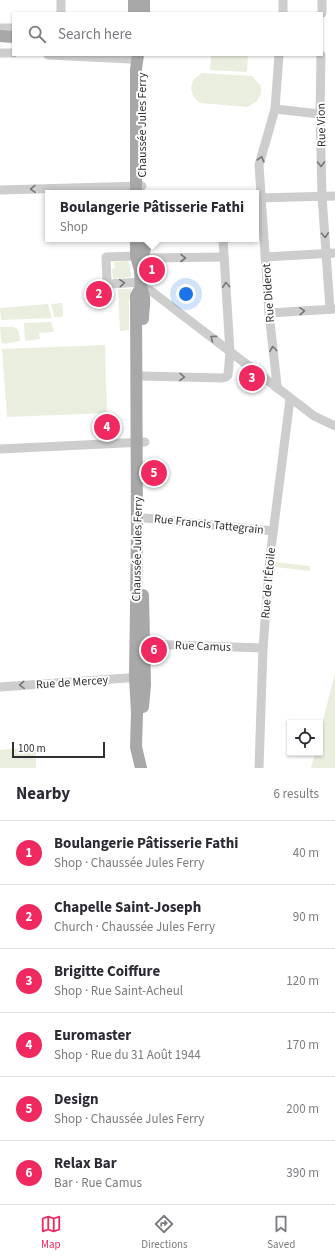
<!DOCTYPE html>
<meta charset="utf-8">
<style>
:root{--surface:#fff;--page:#f2f2f3;--text:#2b2b33;--muted:#7c7c81;--line:#e1e1e2;--accent:#f02a60}
body{margin:0;font-family:"Source Sans 3",sans-serif;background:var(--page);color:var(--text)}
.controls{position:absolute;right:12px;bottom:12px;display:grid;overflow:hidden;border-radius:0px;box-shadow:0 1px 3px #0004}
.controls button{width:36px;height:36px;display:grid;place-items:center;padding:0;border:0;border-bottom:1px solid var(--line);background:var(--surface);color:var(--text);font:20px sans-serif}
.scale{position:absolute;left:12px;bottom:10px;width:93px;box-sizing:border-box;padding-left:4px;border:2px solid #303030;border-top:0;font-size:11px;line-height:14px;white-space:nowrap;color:#303030;-webkit-text-stroke:3px #fff;paint-order:stroke}
.you{position:absolute;left:186px;top:294px;width:14px;height:14px;margin:-10px;border:3px solid #fff;border-radius:50%;background:#1a73e8;box-shadow:0 0 0 6px #1a73e833}
.badge{display:grid;place-items:center;width:26px;height:26px;border-radius:50%;background:var(--accent);color:#fff;font-size:13px;font-weight:700}
.pin{position:absolute;translate:-50% -50%;border:2px solid #fff;box-shadow:0 1px 4px #0006}
.popup{position:absolute;left:45px;top:190px;width:214px;height:52px;box-sizing:border-box;display:grid;place-content:center;border-radius:0px;background:var(--surface);filter:drop-shadow(0 1px 3px #0005);font-size:13px;white-space:nowrap;color:var(--muted)}
.popup b{font-size:15px;color:var(--text)}
.popup::after{content:'';position:absolute;left:50%;top:100%;margin-left:-8px;border:8px solid transparent;border-top-color:var(--surface)}
.list{margin:0;padding:0;list-style:none}
h2{display:flex;justify-content:space-between;align-items:center;height:52px;margin:0;padding:0 16px;font-size:17px}
h2 small{font-size:13px;font-weight:400;color:var(--muted)}
.list li{display:grid;grid-template-columns:26px 1fr auto;gap:12px;align-items:center;box-sizing:border-box;height:64px;padding:0 16px;border-top:1px solid var(--line)}
.list b{display:block;font-size:15px;white-space:nowrap}
.list p{margin:0;font-size:13px;white-space:nowrap;color:var(--muted)}
.list em{font-size:13px;font-style:normal;color:var(--muted)}
.icon{flex:none;width:22px;height:22px;fill:none;stroke:currentColor;stroke-width:2;stroke-linecap:round;stroke-linejoin:round}
.map{position:relative;flex:none;width:335px;height:768px;overflow:hidden}
.search{position:absolute;background:var(--surface);box-shadow:0 1px 3px #0004;left:12px;right:12px;top:12px;height:44px;display:flex;align-items:center;gap:10px;box-sizing:border-box;padding:0 14px;border-radius:0px;color:var(--muted);font-size:15px}
.sheet{height:436px;background:var(--surface)}
nav{display:flex;justify-content:space-around;align-items:center;box-sizing:border-box;height:56px;border-top:1px solid var(--line);background:var(--surface);font-size:11px;color:var(--muted)}
nav a{display:grid;justify-items:center;gap:2px}
nav .on{color:var(--accent)}
.map>svg:first-child{display:block}
.green{fill:#eaeede}
.lines{fill:none;stroke-linecap:round;stroke-linejoin:round}
.minor{stroke:#cdcdcd;stroke-width:9}
.major{stroke:#a8a8a8;stroke-width:12}
.oneway{stroke:#777}
.labels{text-anchor:middle;stroke-width:4;stroke-linejoin:round;paint-order:stroke}
.street-label{font-size:12px;fill:#303030;stroke:#fff}
</style>
<div class="map">
<svg width="335" height="768" viewBox="0 0 335 768">
<rect width="100%" height="100%" fill="#fff"/>
<g class="green">
<polygon points="211,55 248,55 247,72 210,70"/>
<polygon points="202,73 252,76 261,86 261,94 257,101 248,107 200,103 193,96 191,88 193,80"/>
<polygon points="127,261 130,264 131,277 113,279 112,269 115,268 114,262"/>
<polygon points="118,289 131,289 131,298 129,300 129,330 120,331"/>
<polygon points="62,303 63,312 63,316 61,317 54,317 51,304"/>
<polygon points="48,304 52,318 1,320 0,308"/>
<polygon points="51,322 54,332 39,333 40,339 25,341 24,323"/>
<path d="M 0,327 C 15,327 19,324 20,341 L 3,344 L 1,341 Z"/>
<polygon points="105,345 107,413 7,417 2,349"/>
<polygon points="275,562 310,566 310,571 275,567"/>
<polygon points="335,673 335,768 311,768 315,753 320,753 320,732"/>
<polygon points="36,747 36,768 0,768 0,750"/>
</g>
<g class="lines">
<g class="minor">
<polyline points="61,0 61,13"/>
<polyline points="283,13 283,0"/>
<polyline points="322,13 322,0"/>
<polyline points="0,28 13,28"/>
<polyline points="0,53 13,53"/>
<polyline points="48,55 130,59 138,58"/>
<polyline points="321,55 320,114 322,196 330,309"/>
<polyline points="275,109 320,114"/>
<polyline points="0,190 142,186"/>
<polyline points="256,198 335,196"/>
<polyline points="136,256 106,257 107,283 110,284 141,282"/>
<polyline points="265,257 335,253"/>
<polyline points="144,258 224,257"/>
<polyline points="141,287 151,291 314,416 335,426"/>
<polyline points="269,313 335,309"/>
<polyline points="143,376 222,378 226,377 228,375 230,352 223,239"/>
<polyline points="277,388 277,385 269,313 259,165 275,109 279,55"/>
<polyline points="0,449 145,442"/>
<polyline points="145,518 273,531"/>
<polyline points="144,644 263,648"/>
<polyline points="0,687 141,677"/>
<polyline points="259,768 263,648 270,557 290,399"/>
</g>
<g class="major">
<polyline points="144,0 144,13"/>
<polyline points="134,13 134,0"/>
<polyline points="0,36 13,37"/>
<polyline points="136,193 136,69 138,55"/>
<polyline points="136,239 136,256 140,270 141,287 136,296 137,532 135,677 137,713 136,747 141,768"/>
<polyline points="141,268 145,248 145,239"/>
<path d="M 141,287 C 147,301 143,305 143,319"/>
<polyline points="143,707 145,685 143,595"/>
</g>
</g>
<defs><path id="oneway-chevron" d="M-2-3.5L2.5 0L-2 3.5" fill="none" stroke-width="1.6" stroke-linecap="round" stroke-linejoin="round"/></defs>
<g class="oneway">
<use href="#oneway-chevron" transform="translate(261 159) rotate(-75)"/>
<use href="#oneway-chevron" transform="translate(321 164) rotate(89)"/>
<use href="#oneway-chevron" transform="translate(33 189) rotate(178)"/>
<use href="#oneway-chevron" transform="translate(325 235) rotate(86)"/>
<use href="#oneway-chevron" transform="translate(183 258)"/>
<use href="#oneway-chevron" transform="translate(122 283) rotate(-4)"/>
<use href="#oneway-chevron" transform="translate(226 285) rotate(-94)"/>
<use href="#oneway-chevron" transform="translate(302 311) rotate(-4)"/>
<use href="#oneway-chevron" transform="translate(213 338) rotate(-143)"/>
<use href="#oneway-chevron" transform="translate(273 349) rotate(-97)"/>
<use href="#oneway-chevron" transform="translate(182 377) rotate(2)"/>
<use href="#oneway-chevron" transform="translate(22 685) rotate(176)"/>
</g>
<g class="labels">
<g class="street-label">
<text transform="translate(142 125) rotate(-90)" y="4">Chaussée Jules Ferry</text>
<text transform="translate(321 125) rotate(-91)" y="4">Rue Vion</text>
<text transform="translate(268 293) rotate(-94)" y="4">Rue Diderot</text>
<text transform="translate(209 524) rotate(6)" y="4">Rue Francis Tattegrain</text>
<text transform="translate(137 549) rotate(-89)" y="4">Chaussée Jules Ferry</text>
<text transform="translate(268 583) rotate(-85)" y="4">Rue de l'Étoile</text>
<text transform="translate(203 646) rotate(2)" y="4">Rue Camus</text>
<text transform="translate(72 682) rotate(-4)" y="4">Rue de Mercey</text>
</g>
</g>
</svg>
<div class="controls">
<button><svg class="icon" aria-label="locate" viewBox="0 0 24 24"><circle cx="12" cy="12" r="6"/><path d="M12 2v4M12 18v4M2 12h4M18 12h4"/></svg></button>
</div>
<div class="scale">100 m</div>
<div class="you"></div>
<div class="pin badge" style="left:152px;top:270px">1</div>
<div class="popup"><b>Boulangerie Pâtisserie Fathi</b>Shop</div>
<div class="pin badge" style="left:99px;top:294px">2</div>
<div class="pin badge" style="left:252px;top:378px">3</div>
<div class="pin badge" style="left:107px;top:427px">4</div>
<div class="pin badge" style="left:154px;top:473px">5</div>
<div class="pin badge" style="left:154px;top:650px">6</div>
<div class="search"><svg class="icon" aria-label="search" viewBox="0 0 24 24"><circle cx="10" cy="10" r="6"/><path d="M15 15l6 6"/></svg>Search here</div>
</div>
<section class="sheet">
<h2>Nearby<small>6 results</small></h2>
<ul class="list">
<li><span class="badge">1</span><div><b>Boulangerie Pâtisserie Fathi</b><p>Shop · Chaussée Jules Ferry</p></div><em>40 m</em></li>
<li><span class="badge">2</span><div><b>Chapelle Saint-Joseph</b><p>Church · Chaussée Jules Ferry</p></div><em>90 m</em></li>
<li><span class="badge">3</span><div><b>Brigitte Coiffure</b><p>Shop · Rue Saint-Acheul</p></div><em>120 m</em></li>
<li><span class="badge">4</span><div><b>Euromaster</b><p>Shop · Rue du 31 Août 1944</p></div><em>170 m</em></li>
<li><span class="badge">5</span><div><b>Design</b><p>Shop · Chaussée Jules Ferry</p></div><em>200 m</em></li>
<li><span class="badge">6</span><div><b>Relax Bar</b><p>Bar · Rue Camus</p></div><em>390 m</em></li>
</ul>
</section>
<nav>
<a class="on"><svg class="icon" aria-label="map" viewBox="0 0 24 24"><path d="M3 6l6-2 6 2 6-2v14l-6 2-6-2-6 2zM9 4v14M15 6v14"/></svg>Map</a>
<a><svg class="icon" aria-label="directions" viewBox="0 0 24 24"><path d="M12 3l9 9-9 9-9-9zM9 14v-3h6M13 9l2 2-2 2"/></svg>Directions</a>
<a><svg class="icon" aria-label="saved" viewBox="0 0 24 24"><path d="M7 4h10v16l-5-4-5 4z"/></svg>Saved</a>
</nav>
